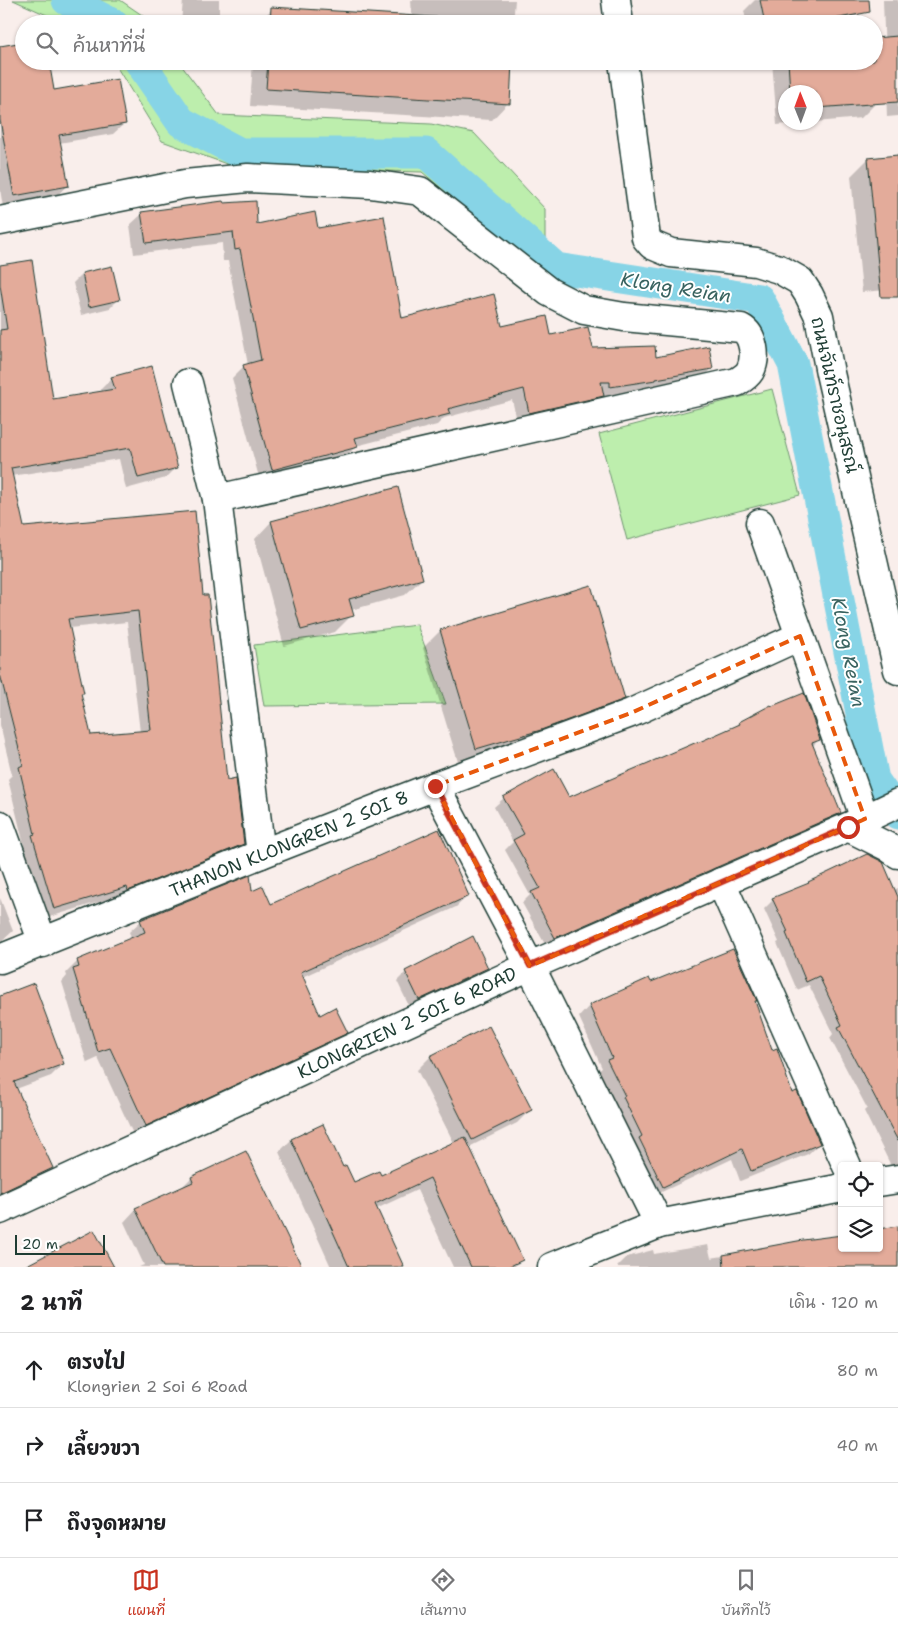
<!DOCTYPE html>
<html lang="th">
<meta charset="utf-8">
<style>
:root{--surface:#fff;--page:#f2f2f2;--text:#202124;--muted:#757577;--line:#e0e0e0;--accent:#c8321e}
body{margin:0;font-family:"Shantell Sans","Playpen Sans Thai",sans-serif;background:var(--page);color:var(--text)}
.controls{position:absolute;right:15px;bottom:15px;display:grid;overflow:hidden;border-radius:5px;box-shadow:0 1px 4px #0004}
.controls button{width:45px;height:45px;display:grid;place-items:center;padding:0;border:0;border-bottom:1px solid var(--line);background:var(--surface);color:var(--text);font:25px sans-serif}
.compass{position:absolute;left:778px;top:85px;width:45px;height:45px;border-radius:50%;background:var(--surface);box-shadow:0 1px 4px #0004;rotate:359deg}
.scale{position:absolute;left:15px;bottom:12px;width:90px;box-sizing:border-box;padding-left:5px;border:2px solid #1f3d34;border-top:0;font-size:14px;line-height:18px;white-space:nowrap;color:#1f3d34;-webkit-text-stroke:4px #fff;paint-order:stroke}
.stop{position:absolute;width:15px;height:15px;margin:-11px;border:4px solid #c8321e;border-radius:50%;background:#fff}
.stop.end{background:#c8321e;border-color:#fff;box-shadow:0 1px 5px #0008}
.list{margin:0;padding:0;list-style:none}
h2{display:flex;justify-content:space-between;align-items:center;height:65px;margin:0;padding:0 20px;font-size:21px}
h2 small{font-size:16px;font-weight:400;color:var(--muted)}
.list li{display:grid;grid-template-columns:32px 1fr auto;gap:15px;align-items:center;box-sizing:border-box;height:75px;padding:0 20px;border-top:1px solid var(--line)}
.list b{display:block;font-size:19px;white-space:nowrap}
.list p{margin:0;font-size:16px;white-space:nowrap;color:var(--muted)}
.list em{font-size:16px;font-style:normal;color:var(--muted)}
.icon{flex:none;width:28px;height:28px;fill:none;stroke:currentColor;stroke-width:2;stroke-linecap:round;stroke-linejoin:round}
.map{position:relative;flex:none;width:898px;height:1267px;overflow:hidden}
.search{position:absolute;background:var(--surface);box-shadow:0 1px 4px #0004;left:15px;right:15px;top:15px;height:55px;display:flex;align-items:center;gap:12px;box-sizing:border-box;padding:0 18px;border-radius:28px;color:var(--muted);font-size:19px}
.sheet{height:290px;background:var(--surface)}
nav{display:flex;justify-content:space-around;align-items:center;box-sizing:border-box;height:70px;border-top:1px solid var(--line);background:var(--surface);font-size:14px;color:var(--muted)}
nav a{display:grid;justify-items:center;gap:2px}
nav .on{color:var(--accent)}
.map>svg:first-child{display:block}
.green{fill:#bdeead;stroke:#6e9670}
.shadow{fill:#0003;fill-rule:evenodd}
.lines{fill:none;stroke-linecap:round;stroke-linejoin:round}
.canal{stroke:#87d4e6;stroke-width:31}
.building{fill:#e3ab9a;stroke:#1f3d34;fill-rule:evenodd}
.minor-casing{stroke:#1f3d34;stroke-width:31}
.minor{stroke:#fff;stroke-width:28}
.route{stroke:#c8321e;stroke-width:6}
.marked{fill:none;stroke:#e8590c;stroke-width:4;stroke-dasharray:10 6;stroke-linejoin:round}
.labels{text-anchor:middle;stroke-width:4;stroke-linejoin:round;paint-order:stroke}
.street-label{font-size:18px;fill:#1f3d34;stroke:#fff}
.water-label{font-size:19px;font-style:italic;fill:#396360;stroke:#fff}
</style>
<div class="map">
<svg width="898" height="1267" viewBox="0 0 898 1267">
<rect width="100%" height="100%" fill="#f9eeeb"/>
<filter id="ink" filterUnits="userSpaceOnUse"><feTurbulence type="fractalNoise" baseFrequency=".02" numOctaves="2"/><feDisplacementMap in="SourceGraphic" scale="10" xChannelSelector="R" yChannelSelector="G"/><feConvolveMatrix kernelMatrix="1 2 1 2 8 2 1 2 1" color-interpolation-filters="sRGB"/></filter>
<g filter="url(#ink)">
<g class="green">
<polygon points="13,0 120,0 142,15 149,24 67,24"/>
<polygon points="113,61 178,61 219,115 431,124 474,133 545,209 545,276 422,172 235,167 162,141"/>
<polygon points="772,389 800,495 627,540 599,434"/>
<polygon points="417,625 446,704 264,706 254,645"/>
</g>
<g class="shadow">
<polygon points="183,0 219,0 219,17 213,24 181,24"/>
<polygon points="411,0 515,0 513,24 257,24 272,9 412,17"/>
<polygon points="755,0 856,0 861,24 747,24 744,11"/>
<polygon points="883,0 898,0 898,116 887,117"/>
<polygon points="0,47 24,61 53,92 125,123 113,134 59,143 67,185 56,197 3,207 0,189"/>
<polygon points="253,61 511,61 508,103 492,120 250,106"/>
<polygon points="772,61 868,61 876,103 861,118 816,122 816,92 786,92 786,122 810,122 777,125"/>
<polygon points="898,156 898,289 862,292 851,176 868,159"/>
<polygon points="142,214 256,226 317,230 401,320 502,327 551,337 592,350 654,358 712,369 700,380 600,398 591,407 518,424 512,400 444,418 437,425 356,446 345,458 260,481 232,378 244,366 248,365 228,261 223,261 222,243 134,254 130,225"/>
<path d="M 0,267 L 52,400 L 102,392 L 101,389 L 112,378 L 177,467 L 166,478 L 126,489 L 119,459 L 11,476 L 23,529 L 202,597 L 226,782 L 243,844 L 231,855 L 117,901 L 115,897 L 43,919 L 21,847 L 24,845 L 8,779 L 12,775 L 0,725 ZM 127,622 L 140,732 L 90,736 L 80,695 L 83,692 L 69,628 Z"/>
<polygon points="82,274 119,299 110,308 81,315 73,283"/>
<polygon points="271,522 422,579 405,595 351,610 352,615 335,632 284,646 255,539"/>
<polygon points="590,587 623,698 607,715 459,765 423,648 440,631"/>
<polygon points="771,707 819,739 812,747 840,813 830,822 546,946 522,903 530,895 505,850 513,842 494,807 504,798 553,771 568,798 697,745 734,728 739,723"/>
<polygon points="809,883 894,890 898,888 898,1176 895,1174 864,1111 867,1108 830,1038 833,1034 809,985 797,990 777,943 779,942 764,909 773,900 806,886"/>
<polygon points="251,892 270,906 468,896 456,907 302,977 319,1017 346,1032 335,1044 134,1136 98,1058 87,1063 62,982 67,976 66,973 77,962 132,939 129,932 141,921"/>
<polygon points="0,898 13,931 0,943"/>
<polygon points="486,968 477,977 410,1008 397,981 406,972"/>
<polygon points="649,980 650,983 754,1002 771,1052 791,1095 819,1144 808,1154 740,1181 732,1159 653,1196 597,1072 602,1068 579,1017 589,1006"/>
<polygon points="0,997 63,1064 51,1076 16,1089 52,1168 40,1180 0,1198"/>
<polygon points="430,1057 530,1110 517,1123 469,1147 521,1260 514,1267 453,1267 417,1190 376,1209 402,1267 331,1267 279,1152 291,1140 323,1126 342,1168 353,1184 380,1177 454,1143 417,1070"/>
<polygon points="245,1153 301,1267 139,1267 144,1265 124,1222 136,1209 180,1189 191,1178"/>
<polygon points="898,1227 898,1267 617,1267 627,1257 653,1250 654,1254 708,1245 711,1258 842,1236 842,1248 879,1248"/>
</g>
<g class="lines">
<g class="canal">
<polyline points="67,0 113,24"/>
<polyline points="139,61 181,122 240,153 426,153 556,268 759,299 793,364 874,780 898,814"/>
</g>
</g>
<g class="building">
<polygon points="760,0 869,0 870,12 808,24 765,24"/>
<polygon points="271,7 515,22 515,24 270,24"/>
<polygon points="898,36 898,102 816,108 816,92 790,92 788,61 874,61 874,38"/>
<polygon points="24,42 24,61 49,61 54,90 118,79 126,124 59,135 69,186 14,196 0,120 0,46"/>
<polygon points="268,61 512,61 510,104 266,89"/>
<polygon points="898,155 898,297 881,297 868,158"/>
<polygon points="223,201 224,203 256,201 257,224 315,212 318,228 384,216 402,318 494,294 502,326 547,316 551,335 588,327 593,348 655,346 656,357 709,346 713,369 656,379 656,380 610,387 610,382 601,382 604,396 529,413 524,389 448,409 450,414 355,438 358,447 272,470 243,365 261,360 240,249 235,250 233,232 146,243 141,212"/>
<path d="M 32,260 L 53,399 L 115,389 L 111,377 L 152,366 L 178,468 L 138,478 L 130,448 L 11,468 L 24,527 L 195,511 L 203,595 L 208,595 L 227,780 L 236,778 L 244,844 L 128,891 L 127,887 L 54,909 L 32,835 L 35,834 L 19,767 L 23,765 L 0,674 L 0,330 L 7,329 L 0,285 L 0,265 ZM 138,611 L 151,730 L 91,735 L 81,693 L 84,693 L 68,619 Z"/>
<polygon points="112,266 120,300 89,307 82,273"/>
<polygon points="398,487 423,579 349,599 354,616 301,630 271,521"/>
<polygon points="591,585 625,699 541,730 476,749 440,630"/>
<polygon points="804,693 820,740 812,743 841,813 555,938 531,892 540,888 513,840 524,834 503,797 554,769 569,797 697,742 697,743 740,724 739,722 771,705 772,706"/>
<polygon points="439,829 469,896 301,972 320,1015 335,1007 348,1033 146,1126 110,1048 98,1052 73,969 79,967 77,960 145,932 140,920 250,875 252,891 263,886 271,904"/>
<polygon points="867,854 883,862 898,897 898,1141 838,1027 842,1025 819,976 806,982 786,933 788,932 772,898 809,883 808,882"/>
<polygon points="473,936 488,968 419,1000 405,971"/>
<polygon points="733,949 757,1001 755,1001 772,1050 777,1048 792,1093 797,1091 820,1144 751,1171 742,1149 663,1187 639,1138 642,1136 623,1097 625,1096 607,1060 612,1058 589,1005 649,978 651,982"/>
<polygon points="34,983 64,1064 14,1082 53,1168 0,1193 0,996"/>
<polygon points="489,1026 532,1110 472,1140 430,1056"/>
<polygon points="323,1124 343,1167 346,1165 354,1182 379,1171 381,1175 465,1137 523,1260 508,1267 471,1267 430,1178 375,1204 404,1267 349,1267 291,1139"/>
<polygon points="246,1151 302,1267 163,1267 135,1208 193,1182 191,1177"/>
<polygon points="898,1226 898,1267 724,1267 723,1255 803,1240 842,1235 842,1248 879,1248 879,1229"/>
<polygon points="94,1230 114,1267 23,1267"/>
</g>
<g class="lines">
<defs>
<g id="minor">
<polyline points="616,0 619,24"/>
<polyline points="623,61 646,238 652,245 671,253 756,262 779,269 800,281 809,295 819,316 830,373 898,670"/>
<path d="M 0,221 L 185,184 L 248,178 L 370,184 L 420,191 L 549,292 L 584,310 L 624,317 L 741,328 C 754,335 757,358 750,371 C 747,376 742,379 737,382 L 217,499 L 261,854"/>
<polyline points="188,383 217,499"/>
<polyline points="760,523 865,819"/>
<polyline points="435,786 530,966 659,1224"/>
<polyline points="0,825 43,943"/>
<polyline points="848,827 888,847 898,854"/>
<polyline points="721,882 847,1166"/>
<polyline points="0,959 261,854 435,786 631,713 800,636"/>
<polyline points="879,1182 898,1179"/>
<polyline points="0,1210 530,966 848,827 898,803"/>
<polyline points="552,1267 659,1224 842,1188"/>
</g>
</defs>
<use href="#minor" class="minor-casing"/>
<use href="#minor" class="minor"/>
</g>
</g>
<g class="lines" filter="url(#ink)">
<polyline class="route" points="435,786 530,966 848,827"/>
</g>
<path class="marked" d="M 800,636 L 865,819 L 530,966 L 435,786 L 631,713 Z"/>
<g class="labels">
<g class="street-label">
<text transform="translate(835 395) rotate(77)" y="6">ถนนจันท์ราชอนุสรณ์</text>
<text transform="translate(289 844) rotate(-22)" y="6">THANON KLONGREN 2 SOI 8</text>
<text transform="translate(407 1023) rotate(-25)" y="6">KLONGRIEN 2 SOI 6 ROAD</text>
</g>
<g class="water-label">
<text transform="translate(676 287) rotate(9)" y="7">Klong Reian</text>
<text transform="translate(849 652) rotate(79)" y="7">Klong Reian</text>
</g>
</g>
</svg>
<div class="controls">
<button><svg class="icon" aria-label="locate" viewBox="0 0 24 24"><circle cx="12" cy="12" r="6"/><path d="M12 2v4M12 18v4M2 12h4M18 12h4"/></svg></button>
<button><svg class="icon" aria-label="layers" viewBox="0 0 24 24"><path d="M12 4l9 5-9 5-9-5zM3 14l9 5 9-5"/></svg></button>
</div>
<svg class="compass" viewBox="-18 -18 36 36"><path d="M0-13l5 13h-10z" fill="#e53935"/><path d="M0 13l5-13h-10z" fill="#757577"/></svg>
<div class="scale">20 m</div>
<div class="stop" style="left:848px;top:827px"></div>
<div class="stop end" style="left:435px;top:786px"></div>
<div class="search"><svg class="icon" aria-label="search" viewBox="0 0 24 24"><circle cx="10" cy="10" r="6"/><path d="M15 15l6 6"/></svg>ค้นหาที่นี่</div>
</div>
<section class="sheet">
<h2>2 นาที<small>เดิน · 120 m</small></h2>
<ul class="list">
<li><svg class="icon" aria-label="ahead" viewBox="0 0 24 24"><path d="M12 20V5M6 11l6-6 6 6"/></svg><div><b>ตรงไป</b><p>Klongrien 2 Soi 6 Road</p></div><em>80 m</em></li>
<li><svg class="icon" aria-label="right" viewBox="0 0 24 24"><path d="M7 20v-9h11M14 6l5 5-5 5"/></svg><div><b>เลี้ยวขวา</b></div><em>40 m</em></li>
<li><svg class="icon" aria-label="arrive" viewBox="0 0 24 24"><path d="M6 21V4h12l-3 4 3 4H6"/></svg><div><b>ถึงจุดหมาย</b></div></li>
</ul>
</section>
<nav>
<a class="on"><svg class="icon" aria-label="map" viewBox="0 0 24 24"><path d="M3 6l6-2 6 2 6-2v14l-6 2-6-2-6 2zM9 4v14M15 6v14"/></svg>แผนที่</a>
<a><svg class="icon" aria-label="directions" viewBox="0 0 24 24"><path d="M12 3l9 9-9 9-9-9zM9 14v-3h6M13 9l2 2-2 2"/></svg>เส้นทาง</a>
<a><svg class="icon" aria-label="saved" viewBox="0 0 24 24"><path d="M7 4h10v16l-5-4-5 4z"/></svg>บันทึกไว้</a>
</nav>
